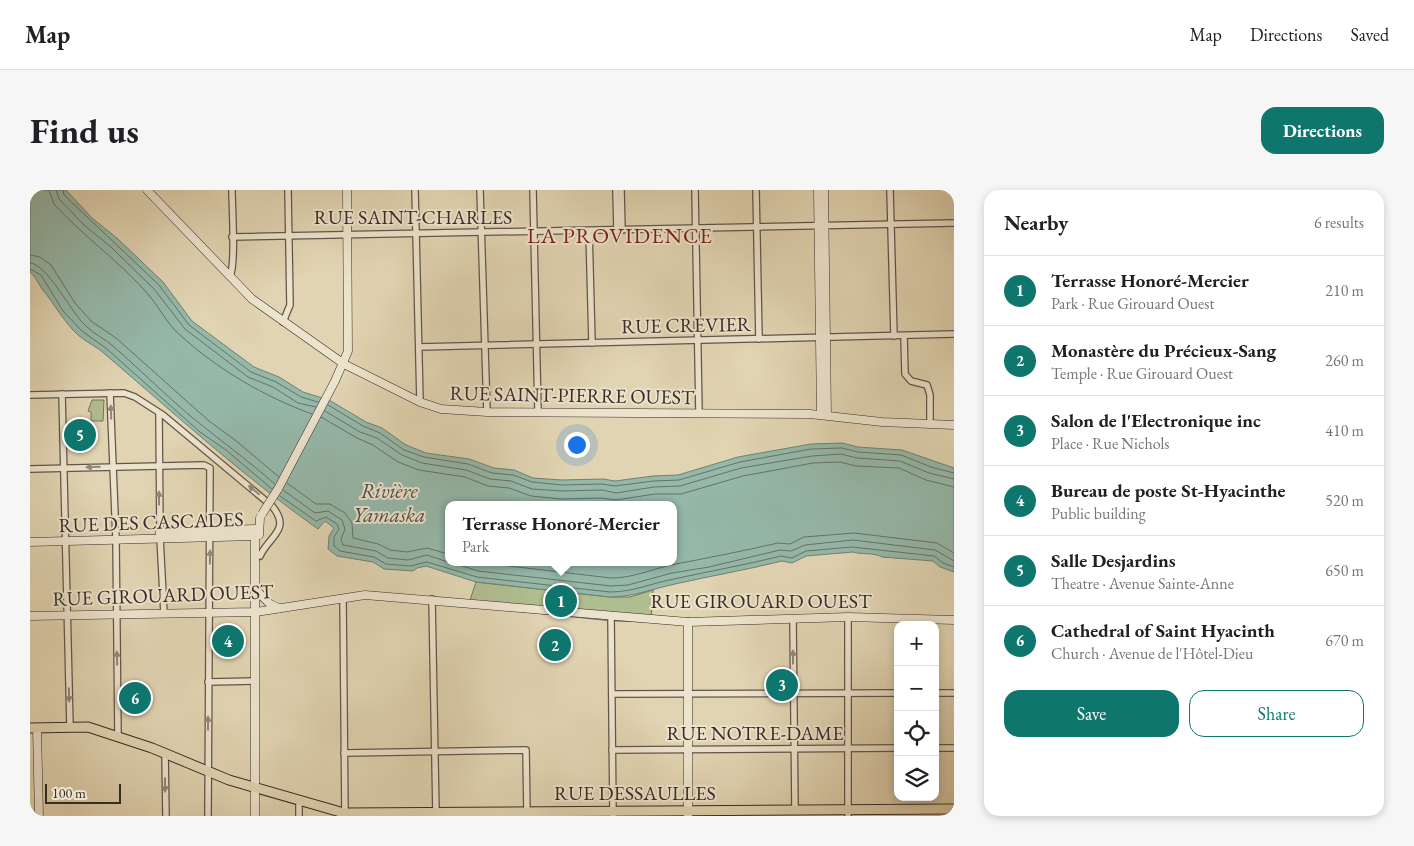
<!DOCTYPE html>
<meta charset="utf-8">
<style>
:root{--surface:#fff;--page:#f6f6f6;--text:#202124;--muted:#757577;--line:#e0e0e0;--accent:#0f766e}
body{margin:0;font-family:"EB Garamond",serif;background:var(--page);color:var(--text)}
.controls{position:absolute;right:15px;bottom:15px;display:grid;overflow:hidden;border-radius:10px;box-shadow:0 2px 8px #0003}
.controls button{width:45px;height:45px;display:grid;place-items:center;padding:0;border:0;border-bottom:1px solid var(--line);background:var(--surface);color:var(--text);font:25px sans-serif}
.scale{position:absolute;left:15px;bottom:12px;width:76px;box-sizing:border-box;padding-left:5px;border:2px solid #372b25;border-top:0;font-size:14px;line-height:18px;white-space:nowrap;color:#372b25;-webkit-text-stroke:4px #ece3cd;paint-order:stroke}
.you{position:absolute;left:546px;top:254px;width:18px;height:18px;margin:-12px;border:4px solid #fff;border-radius:50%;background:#1a73e8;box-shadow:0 0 0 8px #1a73e833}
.badge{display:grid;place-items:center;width:32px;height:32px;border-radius:50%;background:var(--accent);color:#fff;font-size:16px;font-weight:700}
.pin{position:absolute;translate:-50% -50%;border:2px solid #fff;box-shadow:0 1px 5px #0006}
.popup{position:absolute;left:415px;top:311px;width:232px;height:65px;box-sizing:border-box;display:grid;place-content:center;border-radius:10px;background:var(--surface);filter:drop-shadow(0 1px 4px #0005);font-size:16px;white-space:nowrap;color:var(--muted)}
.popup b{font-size:19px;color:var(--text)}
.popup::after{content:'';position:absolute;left:50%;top:100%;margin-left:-10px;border:10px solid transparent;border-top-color:var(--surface)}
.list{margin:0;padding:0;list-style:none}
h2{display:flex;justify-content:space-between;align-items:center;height:65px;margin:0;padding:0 20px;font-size:21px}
h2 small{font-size:16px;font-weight:400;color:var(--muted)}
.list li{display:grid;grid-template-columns:32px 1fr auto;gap:15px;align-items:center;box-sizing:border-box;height:70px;padding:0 20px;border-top:1px solid var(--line)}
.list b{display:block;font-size:19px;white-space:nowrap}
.list p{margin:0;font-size:16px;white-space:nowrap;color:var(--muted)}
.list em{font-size:16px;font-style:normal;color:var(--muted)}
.actions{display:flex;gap:10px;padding:15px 20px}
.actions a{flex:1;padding:11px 0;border:1px solid var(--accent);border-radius:15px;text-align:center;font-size:18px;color:var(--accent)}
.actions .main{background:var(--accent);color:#fff}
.icon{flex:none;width:28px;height:28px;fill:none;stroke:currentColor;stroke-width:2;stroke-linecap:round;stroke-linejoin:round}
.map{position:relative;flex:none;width:924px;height:626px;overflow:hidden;border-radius:15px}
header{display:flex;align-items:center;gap:30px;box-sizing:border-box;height:70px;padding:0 25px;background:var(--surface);border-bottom:1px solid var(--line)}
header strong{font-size:24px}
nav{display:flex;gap:28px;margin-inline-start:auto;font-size:18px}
.intro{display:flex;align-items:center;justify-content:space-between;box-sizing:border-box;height:120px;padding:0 30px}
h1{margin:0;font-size:35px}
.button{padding:12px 22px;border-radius:15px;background:var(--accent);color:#fff;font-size:18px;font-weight:700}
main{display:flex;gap:30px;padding:0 30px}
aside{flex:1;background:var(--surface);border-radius:15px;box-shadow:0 2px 8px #0003}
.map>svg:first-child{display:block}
.green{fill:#b0bd8f;stroke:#74745a}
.water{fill:#95b8a9;stroke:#6f8074;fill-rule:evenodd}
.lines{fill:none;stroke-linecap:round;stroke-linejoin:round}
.shore{stroke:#667267;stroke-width:1}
.street-casing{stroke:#625548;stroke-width:8}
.secondary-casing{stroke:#372b25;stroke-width:9}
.primary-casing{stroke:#372b25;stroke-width:11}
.street{stroke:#ece3cd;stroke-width:5.5}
.secondary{stroke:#ece3cd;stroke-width:8}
.primary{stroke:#e1d4b2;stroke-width:9}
.secondary-bridge-casing{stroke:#372b25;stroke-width:9;stroke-linecap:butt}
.secondary-bridge{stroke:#ece3cd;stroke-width:8}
.oneway{fill:#928779}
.labels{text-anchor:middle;stroke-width:4;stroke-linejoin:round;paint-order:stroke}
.street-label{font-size:20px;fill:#372b25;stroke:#ece3cd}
.water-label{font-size:21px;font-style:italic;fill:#4e4e46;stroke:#ece3cd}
.quarter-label{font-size:22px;letter-spacing:1px;fill:#7a1f14;stroke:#ece3cd}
</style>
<header>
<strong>Map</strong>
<nav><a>Map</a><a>Directions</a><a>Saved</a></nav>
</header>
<div class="intro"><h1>Find us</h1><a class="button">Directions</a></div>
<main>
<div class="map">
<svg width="924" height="626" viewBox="0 0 924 626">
<rect width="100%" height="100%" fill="#e1d4b2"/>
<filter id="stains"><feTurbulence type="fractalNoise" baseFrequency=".004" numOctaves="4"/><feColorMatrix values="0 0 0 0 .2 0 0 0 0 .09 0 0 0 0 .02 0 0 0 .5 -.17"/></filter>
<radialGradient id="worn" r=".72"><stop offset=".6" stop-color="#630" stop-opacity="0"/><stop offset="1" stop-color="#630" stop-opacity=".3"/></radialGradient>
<g class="green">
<polygon points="62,210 74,210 73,231 61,231 61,222 58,221"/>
<polygon points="446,392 580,407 600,407 623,400 621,432 582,431 438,416"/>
</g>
<path class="water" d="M 0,0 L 36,0 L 62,28 L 88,49 L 133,92 L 162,131 L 224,177 L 249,187 L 273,202 L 299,210 L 336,232 L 352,238 L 376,255 L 396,263 L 439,269 L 464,278 L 484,280 L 503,288 L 532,290 L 573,289 L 585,291 L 623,286 L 648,285 L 708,267 L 781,254 L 812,253 L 828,257 L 872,260 L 924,278 L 924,382 L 910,377 L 903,371 L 852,367 C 843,362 832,365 823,362 L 776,366 L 762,373 L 752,371 C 716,380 680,386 645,394 C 622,399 603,407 580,407 L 446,392 L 396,376 L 387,378 L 383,381 L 354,379 L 343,372 L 307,366 L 298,359 L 299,346 L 304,338 L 295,331 L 288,339 C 213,286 146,225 76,165 C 68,157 57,153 48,145 C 34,132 25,115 13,100 C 8,94 7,88 0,82 ZM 418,315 L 644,315 L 644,372 L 418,372 Z"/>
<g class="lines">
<g class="shore">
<path d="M 19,0 L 24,14 C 53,46 89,71 117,103 C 129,116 136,133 150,145 C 187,179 235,207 282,224"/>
<polyline points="26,0 29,9 54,35 81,57 124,99 155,139 218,187 243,197 268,213 286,217"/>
<polyline points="33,0 34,5 129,95 159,135 221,182 246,192 271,207 288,212"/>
<polyline points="0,65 10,67 21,75 45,113 61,131 86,148 179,231 205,250 249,287"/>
<path d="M 0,73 C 17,73 41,123 56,136 C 64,144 75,149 83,156 C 114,183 142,212 174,237 C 198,256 222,274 245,294"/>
<polyline points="0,79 11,85 33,121 52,141 77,159 170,242 196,260 242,299"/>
<polyline points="298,215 333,236 350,243 374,260 394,267 438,274 462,283 483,285 502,292 532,295 572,294 585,296 623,291 649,290 710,272 781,259 812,258 828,262 871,265 901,277 924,283"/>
<polyline points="295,221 330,242 347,248 372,265 392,273 436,280 460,289 481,291 502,299 531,301 572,300 586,303 624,297 650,296 711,278 782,266 811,264 827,268 870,271 899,283 924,289"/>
<polyline points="291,227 327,248 343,255 368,272 389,280 435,287 458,296 479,298 501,306 531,309 571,308 586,310 625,304 651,304 713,286 783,273 810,272 826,276 869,278 896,290 924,297"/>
<polyline points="257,293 286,314 300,314 315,323 322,333 323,348 348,354 360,360 377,362 397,358 418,364"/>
<polyline points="253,300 285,323 298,321 312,330 315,339 311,349 313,355 346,361 358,368 378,370 397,365 418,372"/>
<path d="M 250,306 L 286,331 L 296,327 L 307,334 L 309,339 L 304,347 L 304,356 L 310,361 L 344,367 L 356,374 L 380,376 L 397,372 L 447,387 L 580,402 C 603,402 622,393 644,389 C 680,381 715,375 751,366 L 762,368 L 776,361 L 822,357 L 904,366 L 913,373 L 924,377"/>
<polyline points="420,372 448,381 581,396 598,395 642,383 679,377 750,360 761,361 775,355 823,350 905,360 924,371"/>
<path d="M 445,372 L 581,388 C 602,388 620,380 641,375 C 677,368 713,361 748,353 L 760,354 L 774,347 L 824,343 L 907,353 L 924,363"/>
</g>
<defs>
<g id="street">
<polyline points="385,0 390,212"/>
<polyline points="450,0 457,222"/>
<polyline points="503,0 508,222"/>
<polyline points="586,0 587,41"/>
<polyline points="591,0 592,40"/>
<polyline points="665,0 669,223"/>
<polyline points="726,0 729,149"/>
<polyline points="860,0 864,146"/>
<polyline points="559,41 562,153"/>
<polyline points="202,47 924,33"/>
<path d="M 200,86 C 206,75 202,17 202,0"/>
<polyline points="253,132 260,115 258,0"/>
<polyline points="874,146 875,184 881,191 897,195 900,205 900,233"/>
<polyline points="389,157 924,144"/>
<polyline points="80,203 86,349 88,547"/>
<polyline points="32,204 40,537"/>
<path d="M 0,205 L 94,203 L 105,207 L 133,225 L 242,316 C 262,340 239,346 230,366"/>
<polyline points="129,224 130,342"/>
<polyline points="0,279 174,275 180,278 178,626"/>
<polyline points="130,348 134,423"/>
<polyline points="313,408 315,626"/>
<polyline points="402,409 406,624"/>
<polyline points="581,425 583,626"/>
<polyline points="818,427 818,626"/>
<polyline points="763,429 765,621"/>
<polyline points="178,492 225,491"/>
<polyline points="905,503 924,503"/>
<polyline points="582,504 868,503"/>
<polyline points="905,558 924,558"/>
<polyline points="582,560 868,558"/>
<polyline points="135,563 136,626"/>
<polyline points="314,563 496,560 497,624"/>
<polyline points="269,609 269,626"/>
</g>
<g id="secondary">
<polyline points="117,0 222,109 314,174 390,212 411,219 457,222 780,224 852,232 924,235"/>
<polyline points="788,0 791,224"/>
<polyline points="794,0 797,225"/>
<polyline points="248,299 305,191 318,161 317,0"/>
<polyline points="229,345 230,328"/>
<polyline points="0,352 225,346 228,342 225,339 130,342 130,348"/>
<polyline points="229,403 240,414 249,418"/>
<polyline points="0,426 226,422 335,405 658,432 818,427 924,430"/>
<polyline points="658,432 658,626"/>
<polyline points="7,538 9,626"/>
<polyline points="225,626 225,341"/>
</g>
<polyline id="primary" points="0,538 58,537 122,558 199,590 314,623 924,619"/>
</defs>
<use href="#street" class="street-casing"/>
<use href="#secondary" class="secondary-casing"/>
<use href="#primary" class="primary-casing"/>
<use href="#street" class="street"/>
<use href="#secondary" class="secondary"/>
<use href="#primary" class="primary"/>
<defs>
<polyline id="secondary-bridge" points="232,324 248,299"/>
</defs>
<use href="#secondary-bridge" class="secondary-bridge-casing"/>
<use href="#secondary-bridge" class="secondary-bridge"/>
</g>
<defs><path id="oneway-solid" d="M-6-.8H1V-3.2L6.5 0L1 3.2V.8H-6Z" transform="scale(1.25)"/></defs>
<g class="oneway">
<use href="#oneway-solid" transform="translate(81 222) rotate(-92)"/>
<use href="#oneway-solid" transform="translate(63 277) rotate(178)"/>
<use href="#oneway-solid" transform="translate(224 300) rotate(-140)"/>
<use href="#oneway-solid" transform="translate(129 308) rotate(-90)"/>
<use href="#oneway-solid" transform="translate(180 367) rotate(-89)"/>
<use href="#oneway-solid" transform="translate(763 467) rotate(-90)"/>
<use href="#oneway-solid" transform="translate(87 468) rotate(-91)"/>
<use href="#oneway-solid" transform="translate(39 505) rotate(89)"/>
<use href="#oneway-solid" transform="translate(178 533) rotate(-90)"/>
<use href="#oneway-solid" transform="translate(135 595) rotate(90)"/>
</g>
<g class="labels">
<g class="street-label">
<text x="383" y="34">RUE SAINT-CHARLES</text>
<text transform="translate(656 135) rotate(-1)" y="7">RUE CREVIER</text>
<text transform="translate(542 205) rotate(1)" y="7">RUE SAINT-PIERRE OUEST</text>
<text transform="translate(121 332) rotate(-2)" y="7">RUE DES CASCADES</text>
<text transform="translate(133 405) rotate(-2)" y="7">RUE GIROUARD OUEST</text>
<text x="731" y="418">RUE GIROUARD OUEST</text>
<text x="725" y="550">RUE NOTRE-DAME</text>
<text x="605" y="610">RUE DESSAULLES</text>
</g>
<g class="water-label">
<text x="359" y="308">Rivière<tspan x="359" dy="24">Yamaska</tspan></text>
</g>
<g class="quarter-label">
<text x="590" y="53">LA PROVIDENCE</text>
</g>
</g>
<rect width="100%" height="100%" filter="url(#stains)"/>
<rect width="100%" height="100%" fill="url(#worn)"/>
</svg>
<div class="controls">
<button>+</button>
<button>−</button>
<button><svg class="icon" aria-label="locate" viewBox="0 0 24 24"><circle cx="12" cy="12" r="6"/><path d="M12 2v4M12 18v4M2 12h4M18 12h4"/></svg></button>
<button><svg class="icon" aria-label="layers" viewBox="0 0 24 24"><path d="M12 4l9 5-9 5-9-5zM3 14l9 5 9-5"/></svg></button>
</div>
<div class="scale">100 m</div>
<div class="you"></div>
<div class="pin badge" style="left:531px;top:411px">1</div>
<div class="popup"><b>Terrasse Honoré-Mercier</b>Park</div>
<div class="pin badge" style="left:525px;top:455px">2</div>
<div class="pin badge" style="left:752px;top:495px">3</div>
<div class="pin badge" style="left:198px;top:451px">4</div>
<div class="pin badge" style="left:50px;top:245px">5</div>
<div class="pin badge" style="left:105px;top:508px">6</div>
</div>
<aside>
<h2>Nearby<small>6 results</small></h2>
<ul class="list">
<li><span class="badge">1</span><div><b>Terrasse Honoré-Mercier</b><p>Park · Rue Girouard Ouest</p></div><em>210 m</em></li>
<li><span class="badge">2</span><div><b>Monastère du Précieux-Sang</b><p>Temple · Rue Girouard Ouest</p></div><em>260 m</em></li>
<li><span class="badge">3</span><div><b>Salon de l'Electronique inc</b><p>Place · Rue Nichols</p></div><em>410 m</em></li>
<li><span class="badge">4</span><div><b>Bureau de poste St-Hyacinthe</b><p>Public building</p></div><em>520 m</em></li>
<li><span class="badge">5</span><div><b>Salle Desjardins</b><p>Theatre · Avenue Sainte-Anne</p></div><em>650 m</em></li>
<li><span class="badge">6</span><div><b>Cathedral of Saint Hyacinth</b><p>Church · Avenue de l'Hôtel-Dieu</p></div><em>670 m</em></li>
</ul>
<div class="actions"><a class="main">Save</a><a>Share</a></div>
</aside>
</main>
